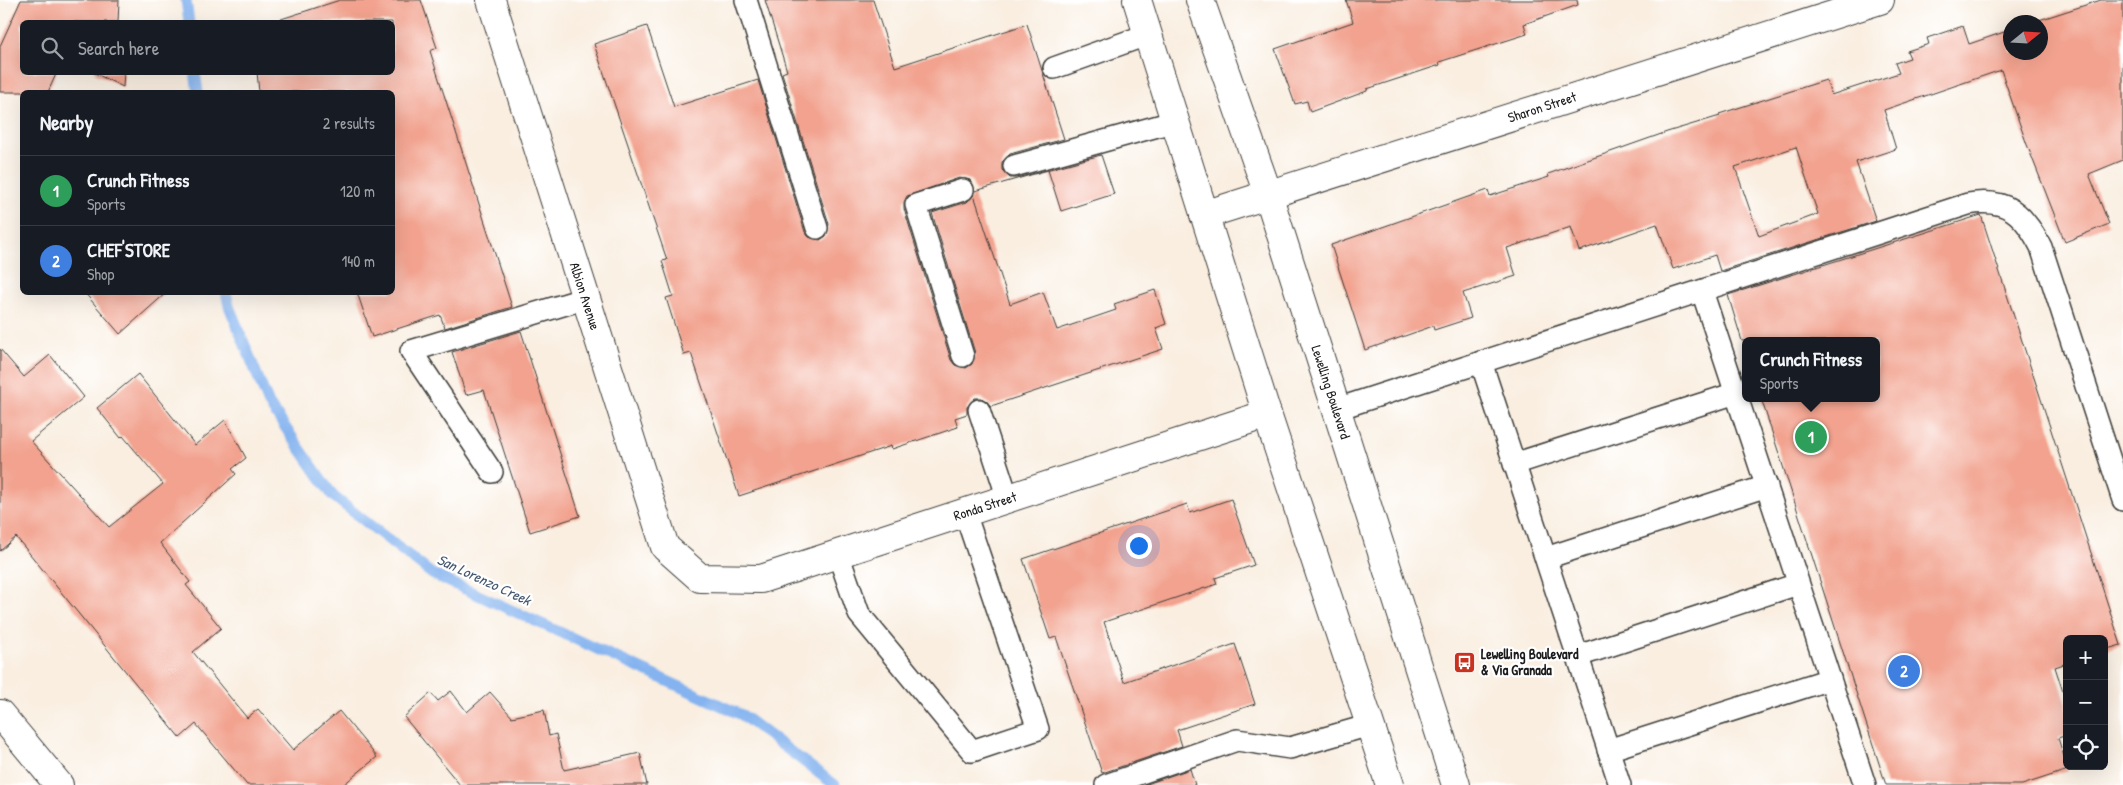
<!DOCTYPE html>
<meta charset="utf-8">
<style>
:root{--surface:#171b24;--page:#20242c;--text:#f1f3f6;--muted:#9ea1a6;--line:#363941;--accent:#c8321e}
body{margin:0;font-family:"Patrick Hand",sans-serif;background:var(--page);color:var(--text)}
.controls{position:absolute;right:15px;bottom:15px;display:grid;overflow:hidden;border-radius:8px;box-shadow:0 5px 20px #0002}
.controls button{width:45px;height:45px;display:grid;place-items:center;padding:0;border:0;border-bottom:1px solid var(--line);background:var(--surface);color:var(--text);font:25px sans-serif}
.compass{position:absolute;left:2003px;top:15px;width:45px;height:45px;border-radius:50%;background:var(--surface);box-shadow:0 5px 20px #0002;rotate:72deg}
.you{position:absolute;left:1138px;top:545px;width:18px;height:18px;margin:-12px;border:4px solid #fff;border-radius:50%;background:#1a73e8;box-shadow:0 0 0 8px #1a73e833}
.badge{display:grid;place-items:center;width:32px;height:32px;border-radius:50%;background:var(--accent);color:#fff;font-size:16px;font-weight:700}
.pin{position:absolute;translate:-50% -50%;border:2px solid #fff;box-shadow:0 1px 5px #0006}
.popup{position:absolute;left:1742px;top:337px;width:138px;height:65px;box-sizing:border-box;display:grid;place-content:center;border-radius:8px;background:var(--surface);filter:drop-shadow(0 1px 4px #0005);font-size:16px;white-space:nowrap;color:var(--muted)}
.popup b{font-size:19px;color:var(--text)}
.popup::after{content:'';position:absolute;left:50%;top:100%;margin-left:-10px;border:10px solid transparent;border-top-color:var(--surface)}
.list{margin:0;padding:0;list-style:none}
h2{display:flex;justify-content:space-between;align-items:center;height:65px;margin:0;padding:0 20px;font-size:21px}
h2 small{font-size:16px;font-weight:400;color:var(--muted)}
.list li{display:grid;grid-template-columns:32px 1fr auto;gap:15px;align-items:center;box-sizing:border-box;height:70px;padding:0 20px;border-top:1px solid var(--line)}
.list b{display:block;font-size:19px;white-space:nowrap}
.list p{margin:0;font-size:16px;white-space:nowrap;color:var(--muted)}
.list em{font-size:16px;font-style:normal;color:var(--muted)}
.icon{flex:none;width:28px;height:28px;fill:none;stroke:currentColor;stroke-width:2;stroke-linecap:round;stroke-linejoin:round}
.map{position:relative;flex:none;width:2123px;height:785px;overflow:hidden}
.search{position:absolute;background:var(--surface);box-shadow:0 5px 20px #0002;left:20px;top:20px;width:375px;height:55px;display:flex;align-items:center;gap:12px;box-sizing:border-box;padding:0 18px;border-radius:8px;color:var(--muted);font-size:19px}
.panel{position:absolute;background:var(--surface);box-shadow:0 5px 20px #0002;left:20px;top:90px;width:375px;height:205px;border-radius:8px}
.map>svg:first-child{display:block}
.lines{fill:none;stroke-linecap:round;stroke-linejoin:round}
.stream{stroke:#84b3ef;stroke-width:11}
.building{fill:#f2a28e;fill-rule:evenodd}
.lane-casing{stroke:#3d3c39;stroke-width:24}
.street-casing{stroke:#3d3c39;stroke-width:30}
.secondary-casing{stroke:#3d3c39;stroke-width:30}
.lane{stroke:#fff;stroke-width:21}
.street{stroke:#fff;stroke-width:28}
.secondary{stroke:#fff;stroke-width:28}
.labels{text-anchor:middle;stroke-width:4.5;stroke-linejoin:round;paint-order:stroke}
.street-label{font-size:14px;fill:#1c1c1c;stroke:#fff}
.poi-label{font-size:14px;font-weight:bold;fill:#1c1c1c;stroke:#fff;text-anchor:start}
.water-label{font-size:15px;font-style:italic;fill:#465870;stroke:#fff}
</style>
<div class="map">
<svg width="2123" height="785" viewBox="0 0 2123 785">
<rect width="100%" height="100%" fill="#fff"/>
<filter id="ink" filterUnits="userSpaceOnUse"><feTurbulence type="fractalNoise" baseFrequency=".02" numOctaves="2"/><feDisplacementMap in="SourceGraphic" scale="10" xChannelSelector="R" yChannelSelector="G"/><feConvolveMatrix kernelMatrix="1 2 1 2 8 2 1 2 1" color-interpolation-filters="sRGB"/></filter>
<filter id="wash" filterUnits="userSpaceOnUse"><feTurbulence type="fractalNoise" baseFrequency=".0096" numOctaves="4" result="noise"/><feDisplacementMap in="SourceGraphic" scale="20" xChannelSelector="R" yChannelSelector="G"/><feGaussianBlur stdDeviation="1.12" result="paint"/><feColorMatrix in="noise" values="0 0 0 0 0 0 0 0 0 0 0 0 0 0 0 0 0 1.4 0 .05"/><feComposite in="paint" operator="in"/></filter>
<g filter="url(#wash)">
<rect width="100%" height="100%" fill="#f9eee0"/>
<g class="lines">
<g class="stream">
<polyline points="186,0 189,22"/>
<polyline points="195,72 198,92"/>
<polyline points="226,292 229,306 269,404 333,496 432,574 742,715 835,785"/>
</g>
</g>
<g id="blocks">
<g class="building">
<polygon points="21,0 119,0 118,22 22,22 22,72 57,72 48,92 0,92 0,46"/>
<polygon points="340,0 421,0 437,48 430,51 512,307 445,328 440,315 372,337 357,292 392,292 392,92 259,92 257,72 392,72 392,22 272,22"/>
<polygon points="765,0 873,0 895,67 1027,24 1064,139 1010,154 1002,162 1002,170 1010,178 1017,178 1101,155 1114,194 1061,211 1048,170 975,191 971,180 959,178 907,196 904,202 904,209 951,360 955,365 966,368 972,364 975,353 932,213 967,202 974,195 1010,304 1043,292 1057,330 1116,310 1114,304 1155,290 1166,324 1156,328 1163,349 991,406 982,398 975,398 967,407 967,414 955,418 958,427 892,449 891,446 739,496 691,353 684,355 666,298 673,296 662,261 667,260 594,44 647,26 674,107 758,80 805,232 809,237 820,240 826,236 829,224 782,73 787,71"/>
<polygon points="1346,0 1577,0 1578,5 1524,24 1527,34 1439,62 1440,65 1367,89 1367,91 1310,112 1307,101 1295,104 1275,49 1353,22"/>
<path d="M 2101,0 L 2123,0 L 2123,160 L 2089,174 L 2109,224 L 2065,242 L 2026,142 L 2001,70 L 1884,110 L 1896,149 L 1856,162 L 1876,221 L 1720,271 L 1715,255 L 1673,269 L 1657,224 L 1579,251 L 1571,227 L 1507,248 L 1516,276 L 1463,293 L 1471,318 L 1434,330 L 1433,326 L 1365,350 L 1331,245 L 1488,190 L 1490,196 L 1549,177 L 1548,174 L 1667,132 L 1720,116 L 1719,114 L 1826,80 L 1831,95 L 1899,73 L 1895,63 L 1910,58 L 1907,51 L 1929,44 L 1927,38 L 1963,26 L 1969,44 L 2010,30 L 2010,52 L 2040,52 L 2040,22 L 2033,22 ZM 1796,147 L 1818,214 L 1759,236 L 1735,167 Z"/>
<polygon points="92,72 124,72 123,87"/>
<polygon points="1981,215 2121,645 2104,650 2104,639 2067,639 2067,663 2055,667 2067,704 2067,735 2058,738 2068,770 2022,785 1886,785 1761,398 1876,398 1876,341 1742,341 1728,295"/>
<polygon points="84,292 167,292 120,334"/>
<polygon points="521,331 580,516 530,532 484,390 466,395 452,352"/>
<polygon points="0,349 24,377 50,355 84,397 31,441 109,527 163,484 123,436 121,438 97,408 138,374 195,445 225,420 246,458 232,469 236,474 160,543 190,582 186,585 221,628 193,652 247,718 258,709 293,750 339,711 377,757 343,785 247,785 196,724 180,738 16,537 0,551"/>
<polygon points="1231,499 1254,565 1215,578 1217,584 1104,622 1124,682 1235,644 1255,704 1177,730 1182,746 1102,773 1056,637 1050,639 1023,559 1187,504 1190,513"/>
<polygon points="451,691 467,712 490,692 512,717 544,710 549,736 556,734 564,770 640,753 647,785 460,785 404,717 431,693 438,701"/>
<polygon points="1190,769 1195,785 1144,785"/>
</g>
</g>
</g>
<g filter="url(#ink)">
<use href="#blocks" fill-opacity="0" stroke="#3d3c39" stroke-width="1"/>
<g class="lines">
<defs>
<g id="lane">
<polyline points="746,0 817,228"/>
<polyline points="1054,68 1149,34"/>
<polyline points="1014,166 1176,121"/>
<polyline points="1702,291 1865,785"/>
<polyline points="963,356 916,205 963,190"/>
<polyline points="1481,362 1620,785"/>
<path d="M 1337,409 L 1968,204 C 2007,197 2024,214 2041,247 L 2123,500"/>
<polyline points="979,410 1008,499"/>
<polyline points="1514,464 1736,393"/>
<polyline points="492,472 411,351 586,298"/>
<polyline points="838,554 859,614 972,751 1038,729 965,513"/>
<polyline points="1546,558 1767,486"/>
<polyline points="1578,656 1798,584"/>
<polyline points="1608,750 1830,679"/>
<polyline points="1106,785 1237,740 1290,748 1370,725"/>
</g>
<g id="street">
<polyline points="491,0 665,547 700,578 761,579 1267,414"/>
<polyline points="1204,215 1880,0"/>
<polyline points="0,714 59,785"/>
</g>
<g id="secondary">
<polyline points="1137,0 1267,414 1390,785"/>
<polyline points="1200,0 1268,194 1456,785"/>
</g>
</defs>
<use href="#lane" class="lane-casing"/>
<use href="#street" class="street-casing"/>
<use href="#secondary" class="secondary-casing"/>
<use href="#lane" class="lane"/>
<use href="#street" class="street"/>
<use href="#secondary" class="secondary"/>
</g>
</g>
<defs>
<symbol id="bus-square" viewBox="-11 -11 22 22"><rect x="-9" y="-9" width="18" height="18" rx="4" fill="#c8321e" stroke="#fff"/><path d="M-5-6H5V4H4V6H2V4H-2V6H-4V4H-5ZM-3.5-4V0h7V-4ZM-3.5 1.2v1.5H-2V1.2ZM2 1.2v1.5H3.5V1.2Z" fill="#fff"/></symbol>
</defs>
<g fill-rule="evenodd">
<use href="#bus-square" x="1452" y="650" width="25" height="25"/>
</g>
<g class="labels">
<g class="street-label">
<text transform="translate(1542 107) rotate(-18)" y="5">Sharon Street</text>
<text transform="translate(585 296) rotate(72)" y="5">Albion Avenue</text>
<text transform="translate(1331 392) rotate(72)" y="5">Lewelling Boulevard</text>
<text transform="translate(985 506) rotate(-18)" y="5">Ronda Street</text>
</g>
<g class="poi-label">
<text x="1481" y="659">Lewelling Boulevard<tspan x="1481" dy="16">&amp; Via Granada</tspan></text>
</g>
<g class="water-label">
<text transform="translate(484 580) rotate(25)" y="5">San Lorenzo Creek</text>
</g>
</g>
</svg>
<div class="controls">
<button>+</button>
<button>−</button>
<button><svg class="icon" aria-label="locate" viewBox="0 0 24 24"><circle cx="12" cy="12" r="6"/><path d="M12 2v4M12 18v4M2 12h4M18 12h4"/></svg></button>
</div>
<svg class="compass" viewBox="-18 -18 36 36"><path d="M0-13l5 13h-10z" fill="#e53935"/><path d="M0 13l5-13h-10z" fill="#9ea1a6"/></svg>
<div class="you"></div>
<div class="pin badge" style="left:1811px;top:437px;background:#2e9e5b">1</div>
<div class="popup"><b>Crunch Fitness</b>Sports</div>
<div class="pin badge" style="left:1904px;top:671px;background:#3f7fe0">2</div>
<div class="search"><svg class="icon" aria-label="search" viewBox="0 0 24 24"><circle cx="10" cy="10" r="6"/><path d="M15 15l6 6"/></svg>Search here</div>
<section class="panel">
<h2>Nearby<small>2 results</small></h2>
<ul class="list">
<li><span class="badge" style="background:#2e9e5b">1</span><div><b>Crunch Fitness</b><p>Sports</p></div><em>120 m</em></li>
<li><span class="badge" style="background:#3f7fe0">2</span><div><b>CHEF'STORE</b><p>Shop</p></div><em>140 m</em></li>
</ul>
</section>
</div>
